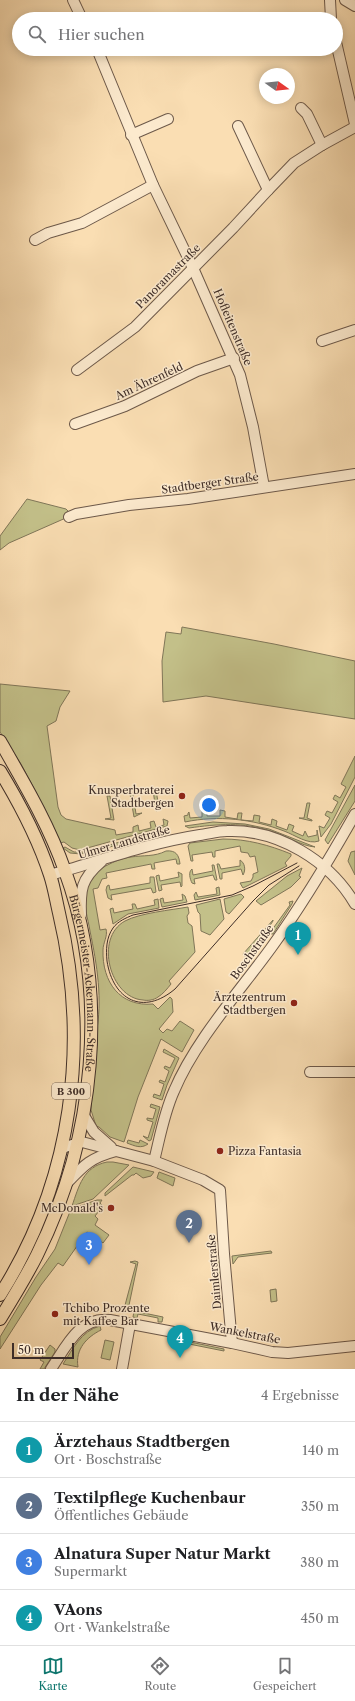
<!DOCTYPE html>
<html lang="de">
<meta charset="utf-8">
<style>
:root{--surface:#fff;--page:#f2f2f2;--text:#202124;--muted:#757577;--line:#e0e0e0;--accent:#0f766e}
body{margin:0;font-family:"Libre Caslon Text",serif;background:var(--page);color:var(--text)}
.compass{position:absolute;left:259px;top:68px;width:36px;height:36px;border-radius:50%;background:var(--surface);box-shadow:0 2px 10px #0003;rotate:105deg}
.scale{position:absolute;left:12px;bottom:10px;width:62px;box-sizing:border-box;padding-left:4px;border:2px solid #3e2d27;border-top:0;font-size:11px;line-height:14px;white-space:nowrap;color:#3e2d27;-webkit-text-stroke:3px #fceace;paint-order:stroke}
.you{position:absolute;left:209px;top:805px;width:14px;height:14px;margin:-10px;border:3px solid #fff;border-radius:50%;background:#1a73e8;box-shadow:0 0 0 6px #1a73e833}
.badge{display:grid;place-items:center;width:26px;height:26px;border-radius:50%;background:var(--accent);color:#fff;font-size:13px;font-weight:700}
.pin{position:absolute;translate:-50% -33px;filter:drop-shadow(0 1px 2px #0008)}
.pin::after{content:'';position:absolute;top:21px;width:14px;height:12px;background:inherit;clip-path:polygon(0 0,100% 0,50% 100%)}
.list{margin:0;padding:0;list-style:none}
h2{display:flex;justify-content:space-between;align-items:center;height:52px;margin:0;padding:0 16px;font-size:17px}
h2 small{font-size:13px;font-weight:400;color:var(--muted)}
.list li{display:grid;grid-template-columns:26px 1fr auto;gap:12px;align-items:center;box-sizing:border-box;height:56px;padding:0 16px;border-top:1px solid var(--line)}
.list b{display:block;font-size:15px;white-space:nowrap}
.list p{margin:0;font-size:13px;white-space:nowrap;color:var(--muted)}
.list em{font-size:13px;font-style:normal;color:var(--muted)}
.icon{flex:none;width:22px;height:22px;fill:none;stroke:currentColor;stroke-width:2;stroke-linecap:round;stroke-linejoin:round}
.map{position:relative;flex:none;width:355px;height:1369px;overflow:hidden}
.search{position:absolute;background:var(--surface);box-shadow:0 2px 10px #0003;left:12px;right:12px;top:12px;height:44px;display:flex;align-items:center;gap:10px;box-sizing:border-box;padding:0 14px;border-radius:22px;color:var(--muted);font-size:15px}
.sheet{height:276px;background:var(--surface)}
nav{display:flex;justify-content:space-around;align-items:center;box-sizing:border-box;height:56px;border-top:1px solid var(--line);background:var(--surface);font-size:11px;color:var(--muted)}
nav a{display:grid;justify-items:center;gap:2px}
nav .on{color:var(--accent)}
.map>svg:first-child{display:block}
.green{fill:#c3c089;stroke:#807658}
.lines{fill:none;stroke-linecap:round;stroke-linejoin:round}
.minor-casing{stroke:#6d594a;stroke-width:12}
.major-casing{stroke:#3e2d27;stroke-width:14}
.minor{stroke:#fceace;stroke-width:10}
.major{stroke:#fadeb3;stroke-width:12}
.tram{stroke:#3e2d27;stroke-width:1}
.poi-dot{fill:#8f2418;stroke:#fceace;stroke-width:1.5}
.labels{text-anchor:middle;stroke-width:3;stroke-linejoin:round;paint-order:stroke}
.shield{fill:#fceace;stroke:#776659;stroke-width:1}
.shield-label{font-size:10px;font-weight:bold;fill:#3e2d27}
.street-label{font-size:11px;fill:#3e2d27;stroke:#fceace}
.poi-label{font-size:11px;fill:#3e2d27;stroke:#fceace;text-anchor:end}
</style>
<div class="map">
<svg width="355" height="1369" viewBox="0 0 355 1369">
<rect width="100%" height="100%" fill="#fadeb3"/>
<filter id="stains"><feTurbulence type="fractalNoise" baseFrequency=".005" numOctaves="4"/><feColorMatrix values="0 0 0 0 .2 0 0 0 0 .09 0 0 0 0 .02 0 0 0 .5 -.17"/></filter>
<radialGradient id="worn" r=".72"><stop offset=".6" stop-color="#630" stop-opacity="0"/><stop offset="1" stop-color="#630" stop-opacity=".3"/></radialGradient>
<g class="green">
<polygon points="27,499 66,509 70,513 68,517 9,543 0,550 0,536"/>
<polygon points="182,627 274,644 355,661 355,719 206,696 163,702 162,661 166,632 181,634"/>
<polygon points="0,684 70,691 60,707 56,721 47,726 58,807 61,815 66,819 115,830 116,835 133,832 133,827 138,825 139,831 151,828 150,822 154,821 156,827 164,825 163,819 168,821 167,826 80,850 72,848 64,842 60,843 37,794 21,764 0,732"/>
<polygon points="355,756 355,777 331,824 321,837 319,826 324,828 330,818 325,815 327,811 332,813 338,802 333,799 335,795 340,798 346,787 341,784"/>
<polygon points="355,785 355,801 328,844 325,840"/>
<polygon points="153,790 156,790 159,808 164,807 156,811"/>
<polygon points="133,793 136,814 142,813 134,817 130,794"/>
<polygon points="107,796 110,796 114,820 105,819 111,818"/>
<polygon points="307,803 310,803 307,818 312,820 312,821 299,818 304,818"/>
<path d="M 207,810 L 207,816 L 220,816 L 220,810 L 225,811 L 225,817 L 237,819 L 238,813 L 242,813 L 241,820 L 253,821 L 254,815 L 260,816 L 259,822 L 271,825 L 272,819 L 277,821 L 276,826 L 287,830 L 289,824 L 294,826 L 292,831 L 303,836 L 305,831 L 308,837 L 317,835 L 317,830 L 319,841 C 308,845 295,835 284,831 C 253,819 218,815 185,822 L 184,816 L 188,815 L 188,813 L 189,812 L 190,818 L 202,817 L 202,811 Z"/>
<path d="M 213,822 L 245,824 L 269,829 L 315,847 C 301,846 285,835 271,831 C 244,822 217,824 189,828 L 185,826 Z"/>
<polygon points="167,829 168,829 162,834 81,854 70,853 63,848 65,847 74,852 84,852"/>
<path d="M 223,839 C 247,839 269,845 291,854 L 291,856 L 285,863 L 287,866 L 243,888 L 240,883 L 251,881 L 253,877 L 253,874 L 258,872 L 255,856 L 250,857 L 248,853 L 241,852 L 240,846 L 215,851 L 215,857 L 213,857 L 212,852 L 192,855 L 193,861 L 191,861 L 188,846 L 190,843 Z"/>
<path d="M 166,851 C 176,850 179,855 180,864 L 177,864 L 176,859 L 154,863 L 155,869 L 152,869 L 151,864 L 106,873 L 107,878 L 102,879 L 98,888 L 93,889 L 100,930 L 106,929 C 108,936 103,943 103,950 C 102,982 120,1007 153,1004 L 158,1009 L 170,997 L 172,999 L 173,1012 L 159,1029 L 163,1033 L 167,1029 L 172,1031 L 180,1021 L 194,1030 L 182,1052 L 161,1039 L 138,1097 L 124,1142 L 110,1137 L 99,1127 L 96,1126 L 91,1110 L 96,1034 C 103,1000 97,965 90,931 C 88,918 83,906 86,892 C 87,883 95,873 102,868 C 111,863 121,858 131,857 C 144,855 154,857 166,851 Z"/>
<polygon points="355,851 355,875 348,861 351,852"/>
<path d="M 240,860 C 245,863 246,870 243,875 L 241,869 L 222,873 L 222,879 L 220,879 L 217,864 L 219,864 L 221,869 L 240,866 Z"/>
<path d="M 212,865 L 214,865 L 217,880 L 215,880 L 213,875 L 194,879 L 195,884 L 192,883 C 190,879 188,872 192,869 L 193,875 L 213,871 Z"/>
<polygon points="302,868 299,876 301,877 291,887 261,905 256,901 287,876"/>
<polygon points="178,872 182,874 182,886 181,887 180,882 161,885 162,890 159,891 156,876 159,875 160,881 179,877"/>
<polygon points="150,877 154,877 156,892 153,893 151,888 111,895 112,900 108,898 106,890 107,886 109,885 110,890 150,883"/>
<polygon points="219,887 220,895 195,900 194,895 196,892 198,897 217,894 216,888"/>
<polygon points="182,894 185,896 187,902 162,907 160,899 163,898 164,903 183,900"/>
<polygon points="241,894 244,897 229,914 226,912 224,899"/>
<polygon points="158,899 159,908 128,914 113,924 110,909 113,908 114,913 133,909 132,904 135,904 137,909 155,905 154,900"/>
<polygon points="220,899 224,919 210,935 201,931 200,914 198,912 196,905"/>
<polygon points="293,901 292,904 273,934 269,934 290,905 289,902"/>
<path d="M 188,907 L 189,913 L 187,916 L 188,923 L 192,926 L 195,952 L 169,981 L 171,984 C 167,989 163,994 158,997 C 154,1000 148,1001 143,1000 C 110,998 94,938 125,921 C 140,913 171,910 188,907 Z"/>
<polygon points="273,920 273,921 247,959 243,954"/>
<polygon points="164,1049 179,1058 167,1085 162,1100 153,1097 154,1094 160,1096 164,1084 159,1082 160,1080 165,1082 169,1071 164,1068 165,1066 170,1068 175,1058 163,1052"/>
<polygon points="151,1104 160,1107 151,1140 149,1141 143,1136 148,1138 153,1122 147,1120 147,1118 153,1119 156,1109 150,1107"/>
<path d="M 128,1140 L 139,1143 L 140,1140 L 148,1144 C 141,1149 135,1146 127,1143 Z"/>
<path d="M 107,1162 L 113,1162 L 129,1165 L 93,1199 L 72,1206 C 79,1186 83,1167 107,1162 Z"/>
<polygon points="133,1167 154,1172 151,1176 143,1178 136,1173 134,1175 132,1175 105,1196 105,1193"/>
<polygon points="159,1172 175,1178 173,1186 157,1178"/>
<polygon points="97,1200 102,1200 100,1203 103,1206 95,1216 98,1219 95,1225 109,1235 103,1243 87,1232 63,1266 58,1263 41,1285 0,1349 0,1337 36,1277 55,1249 71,1209"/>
<polygon points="271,1251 272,1253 238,1257 233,1264 232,1256"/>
<polygon points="219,1258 221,1274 213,1273 214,1259"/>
<polygon points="135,1261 138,1262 128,1310 124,1309 136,1264 130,1262"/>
<polygon points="276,1289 277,1301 271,1302 270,1290"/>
<polygon points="134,1311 163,1317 162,1322 158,1322 158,1318 138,1314 137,1318 133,1317"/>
<path d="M 100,1326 L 101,1330 C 87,1337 75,1349 78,1367 L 63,1364 C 73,1349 81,1331 100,1326 Z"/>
<polygon points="105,1340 114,1342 110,1360 101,1358"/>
<polygon points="190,1342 224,1349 224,1351 189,1344"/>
<polygon points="50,1345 55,1349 55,1352 44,1369 40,1369 44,1362 40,1360"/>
</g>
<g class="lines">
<defs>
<g id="minor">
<polyline points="73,0 82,19"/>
<polyline points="330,0 331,19"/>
<polyline points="345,0 355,6"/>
<polyline points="336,42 355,124"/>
<polyline points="97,49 153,185 193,268 240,375 253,427 264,487"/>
<polyline points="301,108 307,114 322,145"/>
<polyline points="238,126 268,190"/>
<polyline points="131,135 168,119"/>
<polyline points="35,240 48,233 82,223 153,185"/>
<polyline points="322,341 355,330"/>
<polyline points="77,370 135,327 233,228 268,190 294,163 322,145 355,127"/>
<polyline points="75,424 125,406 197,371 234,358"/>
<polyline points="69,517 76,514 129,505 188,499 355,474"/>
<path d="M 50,875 C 100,861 148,843 200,835 C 208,834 218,831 227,831 C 278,829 330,861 355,904"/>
<path d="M 81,915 C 80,890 81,879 101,862"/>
<polyline points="310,1072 355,1072"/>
<polyline points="83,1114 94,1132 111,1147"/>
<polyline points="62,1148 82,1142 154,1161 203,1180 220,1190 224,1254 232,1343"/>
<path d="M 154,1161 C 160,1137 164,1113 174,1091 C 195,1041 239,992 271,948 C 302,905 329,860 355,814"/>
<path d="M 66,1184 C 84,1165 90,1158 116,1151"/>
<path d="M 51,1369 C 66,1347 79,1316 110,1320 L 232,1343 L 272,1352 L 288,1353 L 355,1346"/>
<polyline points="122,1369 130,1324"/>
</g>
<g id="major">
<path id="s1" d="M 0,741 C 24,783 49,825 65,871 C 110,994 95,1138 37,1255 C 26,1277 13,1298 0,1319"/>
<path d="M 0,771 C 20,804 38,838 50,875 C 54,887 56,900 59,913 C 90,1044 73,1180 0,1295"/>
</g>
</defs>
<use href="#minor" class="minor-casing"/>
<use href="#major" class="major-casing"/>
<use href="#minor" class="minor"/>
<use href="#major" class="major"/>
<path class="tram" d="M 297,863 L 253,886 L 232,895 L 133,915 C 126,918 118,921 113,928 C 106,938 106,950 107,961 C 113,1000 143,1016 175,989 L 253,901 L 269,885 L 299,866"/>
</g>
<g class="poi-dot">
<circle cx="182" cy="796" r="4"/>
<circle cx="294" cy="1003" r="4"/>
<circle cx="220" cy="1151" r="4"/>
<circle cx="111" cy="1208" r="4"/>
<circle cx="55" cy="1314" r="4"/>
</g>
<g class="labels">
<rect class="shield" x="52" y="1083" width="38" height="16" rx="3"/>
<g class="shield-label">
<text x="71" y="1095">B 300</text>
</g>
<g class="street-label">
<text transform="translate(168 276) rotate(-45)" y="4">Panoramastraße</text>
<text transform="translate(233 327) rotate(67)" y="4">Hofleitenstraße</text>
<text transform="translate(149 381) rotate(-25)" y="4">Am Ährenfeld</text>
<text transform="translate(210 483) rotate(-8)" y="4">Stadtberger Straße</text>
<text transform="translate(124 842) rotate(-16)" y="4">Ulmer Landstraße</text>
<text transform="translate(252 952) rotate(-54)" y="4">Boschstraße</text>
<text dy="4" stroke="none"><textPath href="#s1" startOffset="260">Bürgermeister-Ackermann-Straße</textPath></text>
<text transform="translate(214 1272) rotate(-95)" y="4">Daimlerstraße</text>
<text transform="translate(245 1333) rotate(11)" y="4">Wankelstraße</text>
</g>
<g class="poi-label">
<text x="174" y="794">Knusperbraterei<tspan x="174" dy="13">Stadtbergen</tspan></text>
<text x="286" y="1001">Ärztezentrum<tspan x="286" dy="13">Stadtbergen</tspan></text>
<text x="228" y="1155" text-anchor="start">Pizza Fantasia</text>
<text x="103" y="1212">McDonald's</text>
<text x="63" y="1312" text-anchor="start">Tchibo Prozente<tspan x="63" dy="13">mit Kaffee Bar</tspan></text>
</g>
</g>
<rect width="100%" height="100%" filter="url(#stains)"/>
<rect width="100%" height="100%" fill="url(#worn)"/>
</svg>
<svg class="compass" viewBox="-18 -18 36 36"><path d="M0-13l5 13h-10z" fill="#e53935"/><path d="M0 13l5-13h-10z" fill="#757577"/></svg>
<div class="scale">50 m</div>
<div class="you"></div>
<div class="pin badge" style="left:298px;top:955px;background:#0f9aa8">1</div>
<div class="pin badge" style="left:189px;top:1243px;background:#5c6f8a">2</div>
<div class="pin badge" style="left:89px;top:1265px;background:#3f7fe0">3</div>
<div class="pin badge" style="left:180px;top:1358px;background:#0f9aa8">4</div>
<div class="search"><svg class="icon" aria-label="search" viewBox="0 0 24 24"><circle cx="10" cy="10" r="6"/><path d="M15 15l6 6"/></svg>Hier suchen</div>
</div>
<section class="sheet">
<h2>In der Nähe<small>4 Ergebnisse</small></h2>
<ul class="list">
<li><span class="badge" style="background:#0f9aa8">1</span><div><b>Ärztehaus Stadtbergen</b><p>Ort · Boschstraße</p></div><em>140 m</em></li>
<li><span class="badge" style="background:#5c6f8a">2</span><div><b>Textilpflege Kuchenbaur</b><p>Öffentliches Gebäude</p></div><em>350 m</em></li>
<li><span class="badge" style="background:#3f7fe0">3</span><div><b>Alnatura Super Natur Markt</b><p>Supermarkt</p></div><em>380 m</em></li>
<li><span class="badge" style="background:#0f9aa8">4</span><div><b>VAons</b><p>Ort · Wankelstraße</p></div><em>450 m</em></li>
</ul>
</section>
<nav>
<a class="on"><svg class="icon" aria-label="map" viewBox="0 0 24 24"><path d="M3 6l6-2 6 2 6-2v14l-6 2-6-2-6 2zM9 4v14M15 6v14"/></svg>Karte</a>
<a><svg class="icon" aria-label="directions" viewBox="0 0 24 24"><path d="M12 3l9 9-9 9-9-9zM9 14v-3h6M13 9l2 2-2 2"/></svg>Route</a>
<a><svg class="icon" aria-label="saved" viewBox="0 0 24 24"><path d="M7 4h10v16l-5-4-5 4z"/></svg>Gespeichert</a>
</nav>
